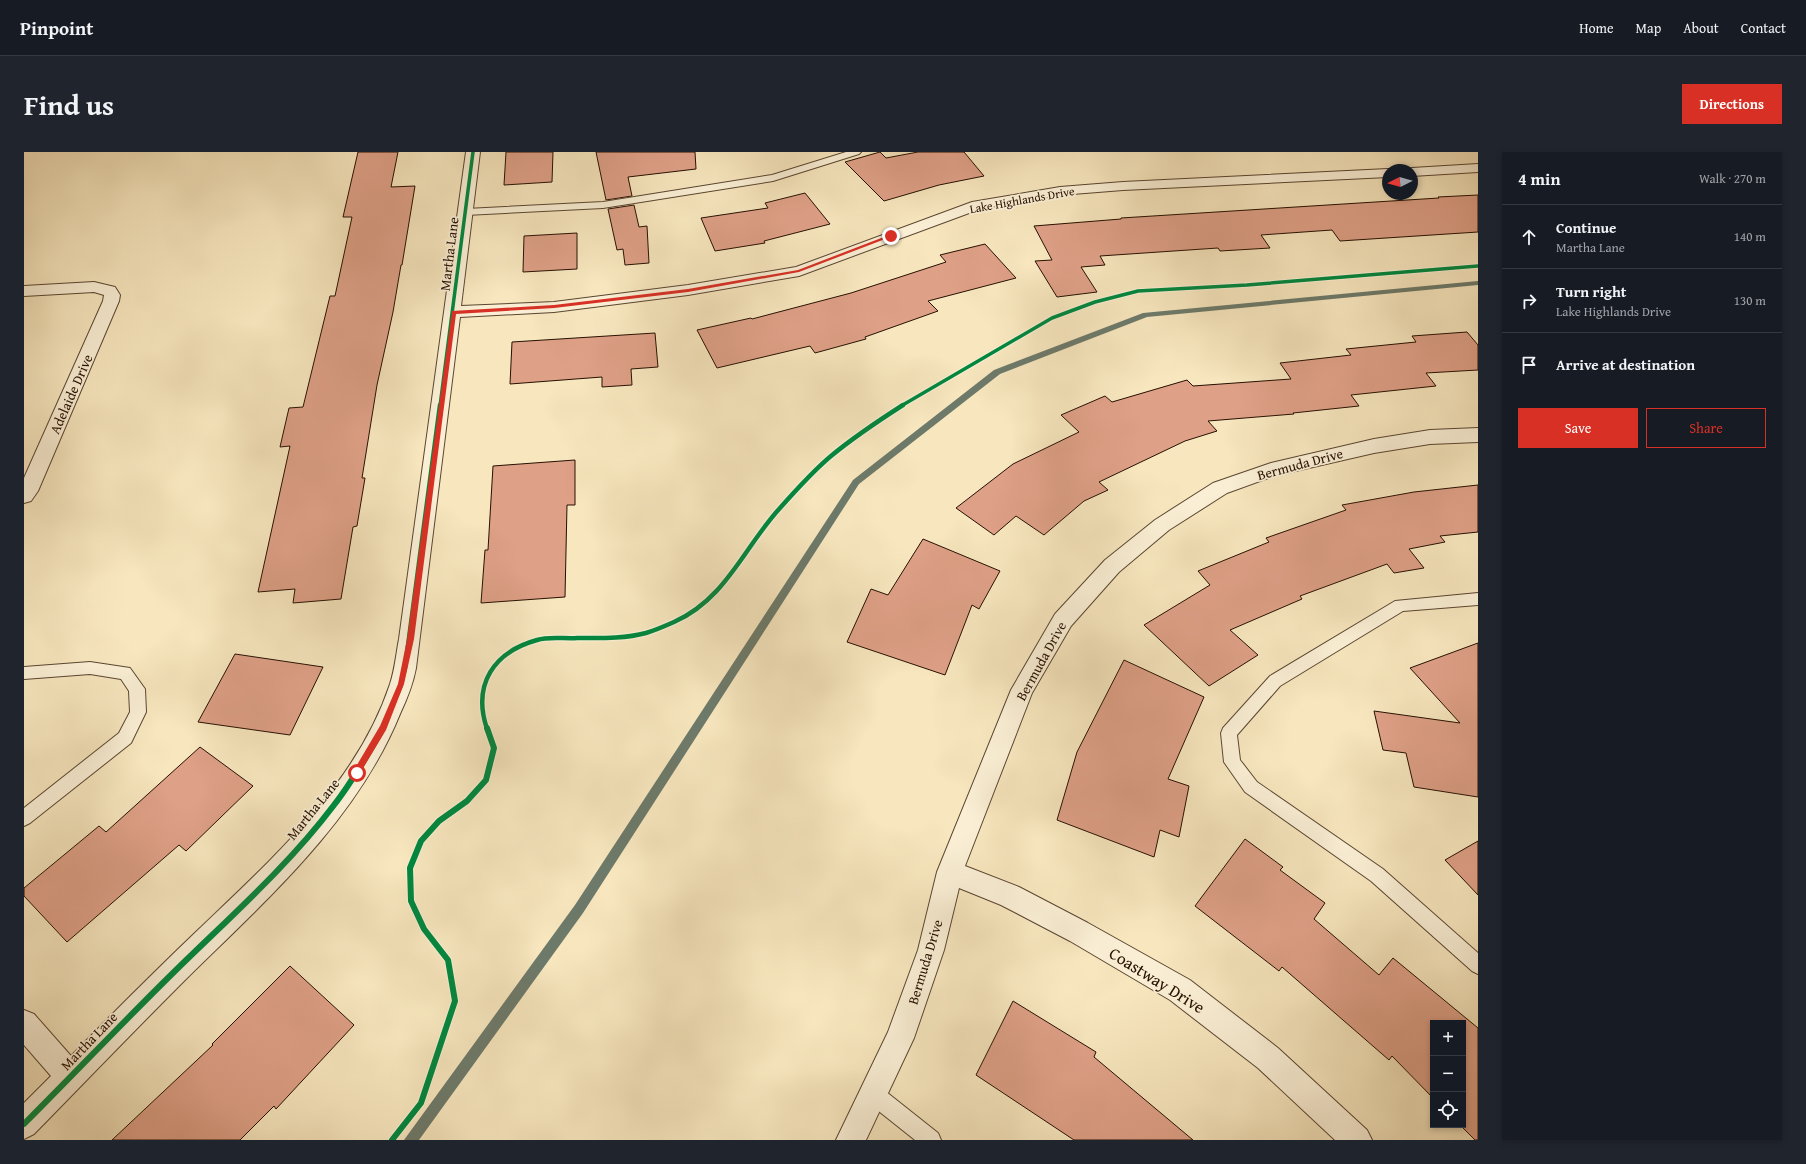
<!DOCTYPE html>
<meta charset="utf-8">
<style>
:root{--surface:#171b24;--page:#20242c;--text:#f1f3f6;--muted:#9ea1a6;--line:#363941;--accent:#d93025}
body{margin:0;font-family:"Gentium Book Plus",serif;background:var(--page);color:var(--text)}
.controls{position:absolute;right:12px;bottom:12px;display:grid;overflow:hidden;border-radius:0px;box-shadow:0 2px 6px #0003}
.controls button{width:36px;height:36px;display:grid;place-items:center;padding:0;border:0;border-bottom:1px solid var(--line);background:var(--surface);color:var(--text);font:20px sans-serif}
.compass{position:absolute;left:1358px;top:12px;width:36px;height:36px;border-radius:50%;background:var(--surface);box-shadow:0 2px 6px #0003;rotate:264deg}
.stop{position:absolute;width:12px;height:12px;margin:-9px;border:3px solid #d93025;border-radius:50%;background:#fff}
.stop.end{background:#d93025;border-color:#fff;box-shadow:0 1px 4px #0008}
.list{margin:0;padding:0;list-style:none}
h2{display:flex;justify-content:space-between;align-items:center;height:52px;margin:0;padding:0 16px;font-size:17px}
h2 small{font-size:13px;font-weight:400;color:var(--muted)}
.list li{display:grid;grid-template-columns:26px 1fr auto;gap:12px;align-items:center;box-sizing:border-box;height:64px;padding:0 16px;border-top:1px solid var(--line)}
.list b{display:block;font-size:15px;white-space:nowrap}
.list p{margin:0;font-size:13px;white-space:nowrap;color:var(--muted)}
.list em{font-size:13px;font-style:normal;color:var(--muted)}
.actions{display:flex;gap:8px;padding:12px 16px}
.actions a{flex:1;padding:9px 0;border:1px solid var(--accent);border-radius:0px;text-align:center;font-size:14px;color:var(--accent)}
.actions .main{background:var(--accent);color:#fff}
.icon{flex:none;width:22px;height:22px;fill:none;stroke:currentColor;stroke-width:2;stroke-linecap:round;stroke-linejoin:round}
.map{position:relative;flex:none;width:1454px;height:988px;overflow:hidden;border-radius:0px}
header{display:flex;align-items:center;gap:24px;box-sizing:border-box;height:56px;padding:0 20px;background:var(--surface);border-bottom:1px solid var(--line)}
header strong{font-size:19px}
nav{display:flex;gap:22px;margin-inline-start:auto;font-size:14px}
.intro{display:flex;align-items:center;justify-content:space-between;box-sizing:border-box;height:96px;padding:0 24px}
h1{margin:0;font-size:28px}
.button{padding:10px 18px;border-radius:0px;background:var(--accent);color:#fff;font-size:14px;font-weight:700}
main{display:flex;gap:24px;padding:0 24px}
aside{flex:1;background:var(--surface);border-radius:0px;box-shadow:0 2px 6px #0003}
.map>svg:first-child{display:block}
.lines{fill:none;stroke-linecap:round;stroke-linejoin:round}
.stream{fill:#6d7a6a;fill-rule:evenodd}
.building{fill:#dea087;stroke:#261000}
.service-casing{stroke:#5a4630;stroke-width:2}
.minor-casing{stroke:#5a4630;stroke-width:2}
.service{fill:#faefd5;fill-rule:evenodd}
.minor{fill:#faefd5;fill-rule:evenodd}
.cycleway-far2-casing{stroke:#faefd5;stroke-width:5.5}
.cycleway-far1-casing{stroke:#faefd5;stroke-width:7}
.cycleway-casing{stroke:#faefd5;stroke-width:8}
.cycleway-far2{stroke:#00873e;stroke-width:3.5}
.cycleway-far1{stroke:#00873e;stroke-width:4.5}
.cycleway{stroke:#00873e;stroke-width:6}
.route{fill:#d93025}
.labels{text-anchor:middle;stroke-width:3.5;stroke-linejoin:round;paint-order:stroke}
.far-street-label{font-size:12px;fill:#261000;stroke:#faefd5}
.street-label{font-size:14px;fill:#261000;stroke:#faefd5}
.near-street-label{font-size:17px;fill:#261000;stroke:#faefd5}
</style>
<header>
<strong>Pinpoint</strong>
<nav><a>Home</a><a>Map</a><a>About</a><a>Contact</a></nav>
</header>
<div class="intro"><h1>Find us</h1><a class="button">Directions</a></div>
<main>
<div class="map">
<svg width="1454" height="988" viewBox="0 0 1454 988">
<rect width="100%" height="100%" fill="#f7e6be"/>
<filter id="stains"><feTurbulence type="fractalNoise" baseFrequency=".005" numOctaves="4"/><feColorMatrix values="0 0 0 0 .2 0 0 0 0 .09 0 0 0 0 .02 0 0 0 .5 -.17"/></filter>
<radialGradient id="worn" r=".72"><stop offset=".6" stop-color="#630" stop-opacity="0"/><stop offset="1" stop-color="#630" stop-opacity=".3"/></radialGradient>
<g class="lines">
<polygon class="stream" points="1454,129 1454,133 1123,165 976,222 835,332 559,761 395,988 380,988 551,753 829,328 970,218 1119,161"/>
</g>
<g class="building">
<polygon points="334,0 374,0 367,35 391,34 378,113 377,113 369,160 353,233 338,326 341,326 333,374 329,375 317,447 269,451 271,437 234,440 266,294 256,295 265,256 279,255 306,144 311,144 328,65 319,65"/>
<polygon points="482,0 529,0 528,30 480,33"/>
<polygon points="572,0 671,0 672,17 604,25 608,44 582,48"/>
<polygon points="856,0 862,6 894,0 940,0 960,24 915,33 860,49 821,10"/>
<polygon points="781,41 806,72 740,89 741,91 691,99 677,66 744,56 741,51"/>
<polygon points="1454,43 1454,80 1316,89 1308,78 1237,83 1246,96 1196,99 1194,96 1076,104 1081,113 1057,115 1073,140 1033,145 1011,109 1028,108 1010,74 1097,67 1097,66 1415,46 1414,45"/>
<polygon points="610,53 615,75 623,74 625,111 601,113 599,97 593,98 584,57"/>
<polygon points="553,81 553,117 499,120 500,84"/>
<polygon points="961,92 992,126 904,149 914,159 841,185 842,187 791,201 786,194 693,216 673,178 727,166 728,167 827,141 922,110 916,103"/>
<polygon points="1443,180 1454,193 1454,218 1402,221 1412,234 1327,243 1335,254 1269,261 1270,262 1184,269 1193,279 1161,289 1075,330 1084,338 1060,349 1020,383 992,364 970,383 932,356 989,312 1055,280 1037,263 1081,244 1088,250 1163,228 1169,234 1267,227 1256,211 1327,203 1322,197 1392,190 1388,184"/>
<polygon points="631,181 634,215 607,217 608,233 578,235 578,225 486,232 488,190"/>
<polygon points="551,308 551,353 543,353 541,445 457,451 461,398 464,398 469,314"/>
<polygon points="1454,333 1454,380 1416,384 1421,390 1385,397 1400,416 1370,421 1363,412 1276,444 1278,447 1206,478 1234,503 1185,534 1120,473 1186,433 1174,419 1245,390 1242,386 1322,358 1318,353 1390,340"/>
<polygon points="899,387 976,419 955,457 948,453 921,523 823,490 847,437 864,443"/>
<polygon points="1454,491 1454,645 1390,635 1382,601 1359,598 1350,559 1436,571 1386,516"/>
<polygon points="211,502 299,515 266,583 174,570"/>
<polygon points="1100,508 1180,545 1144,627 1165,634 1155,685 1136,678 1130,705 1033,668 1053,600"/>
<polygon points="176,595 229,634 162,699 155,693 43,790 0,744 0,736 75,674 82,680"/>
<polygon points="1221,687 1259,715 1256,718 1301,751 1290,767 1355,823 1369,806 1454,876 1454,988 1451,988 1436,973 1439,973 1439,871 1409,871 1409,946 1368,904 1365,908 1258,815 1255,819 1171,754"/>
<polygon points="1454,689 1454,743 1421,708"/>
<polygon points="266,814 330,873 252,957 250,954 216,988 88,988 189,893 188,892"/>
<polygon points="989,849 1072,900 1070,905 1169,988 1050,988 952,923"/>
</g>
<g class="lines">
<defs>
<g id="service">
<polygon points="822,0 837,0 835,2 749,29 579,56 442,63 437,60 442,57 579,50 748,23"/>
<polygon points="1454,441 1454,453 1379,459 1256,534 1213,583 1216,608 1233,630 1359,717 1454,801 1454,822 1448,819 1347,729 1221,640 1200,610 1197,581 1199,576 1246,524 1371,449"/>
<polygon points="66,510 106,516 121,537 122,560 107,591 6,671 0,674 0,656 95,581 106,560 105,539 97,527 66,522 0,527 0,515"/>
<polygon points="849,932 856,935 914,981 917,988 891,988 842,949 839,942 842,935"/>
</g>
<g id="minor">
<path d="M 442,0 L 456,0 L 437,154 L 530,150 L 664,133 L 772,115 L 948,50 L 1036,35 L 1099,30 L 1364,17 L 1369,18 L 1364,18 L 1364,25 L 1099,38 L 1036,43 L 956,57 L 775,124 L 664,143 L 530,160 L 436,165 L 392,516 C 389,532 383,547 376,562 C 332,670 241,749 160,829 C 109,880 60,931 10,982 L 0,987 L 0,951 L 27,924 L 0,893 L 0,858 L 10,862 L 47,904 C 89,861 131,819 174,778 C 248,707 333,632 366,532 C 371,517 372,502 375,487 Z"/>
<polygon points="1454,12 1454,20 1388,24 1388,18 1382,18 1388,16"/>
<polygon points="70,130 91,135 96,143 95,149 14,339 7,349 0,351 0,326 79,149 80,143 70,140 0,144 0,134"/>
<polygon points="1454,276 1454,290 1406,292 1350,301 1250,324 1203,341 1145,378 1095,420 1047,474 1008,541 941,714 995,735 1064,771 1166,828 1254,896 1343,978 1348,988 1311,988 1234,916 1146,848 1046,789 977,753 935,736 920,798 890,886 842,988 812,988 864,880 894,798 913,720 987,538 1031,462 1081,408 1131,368 1189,331 1247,311 1350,287 1406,278"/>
</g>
</defs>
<use href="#service" class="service-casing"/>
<use href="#minor" class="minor-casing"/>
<use href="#service" class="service"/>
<use href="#minor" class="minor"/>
<defs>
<g id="cycleway-far2">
<polyline points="416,254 449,0"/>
<polyline points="877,254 1028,166 1071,150 1114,139 1223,133 1454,114"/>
</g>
<g id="cycleway-far1">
<polyline points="358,577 377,533 381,516 416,253"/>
<path d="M 463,577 C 448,532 470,500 513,488 C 525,484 541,487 553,486 C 575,486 600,487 622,481 C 632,478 641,474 650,470 C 702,447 720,395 756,356 C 772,338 789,319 807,304 C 830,285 854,269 879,253"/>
</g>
<g id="cycleway">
<path d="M 0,972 C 51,921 100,869 151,819 C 206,765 264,714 310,653 C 329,629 344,602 359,576"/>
<polyline points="368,988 397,951 431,849 424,808 400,777 387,749 386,716 397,689 415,669 443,649 462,628 470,596 463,576"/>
</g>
</defs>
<use href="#cycleway-far2" class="cycleway-far2-casing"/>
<use href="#cycleway-far1" class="cycleway-far1-casing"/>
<use href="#cycleway" class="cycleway-casing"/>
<use href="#cycleway-far2" class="cycleway-far2"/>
<use href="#cycleway-far1" class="cycleway-far1"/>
<use href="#cycleway" class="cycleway"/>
</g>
<polygon class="route" points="865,83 869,84 775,120 664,140 530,156 432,162 390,487 380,532 362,578 335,623 330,623 330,618 356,574 374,532 383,487 428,159 530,153 664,137 774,118"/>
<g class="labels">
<g class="far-street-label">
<text transform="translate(998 48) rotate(-10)" y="4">Lake Highlands Drive</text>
</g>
<g class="street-label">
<text transform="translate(425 102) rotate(-83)" y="5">Martha Lane</text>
<text transform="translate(47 242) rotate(-66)" y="5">Adelaide Drive</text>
<text transform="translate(1276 312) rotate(-15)" y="5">Bermuda Drive</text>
<text transform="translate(1017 509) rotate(-61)" y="5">Bermuda Drive</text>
<text transform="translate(289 657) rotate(-51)" y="5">Martha Lane</text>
<text transform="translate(901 810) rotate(-73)" y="5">Bermuda Drive</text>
<text transform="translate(65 889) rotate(-46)" y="5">Martha Lane</text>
</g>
<g class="near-street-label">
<text transform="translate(1133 828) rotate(32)" y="6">Coastway Drive</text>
</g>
</g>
<rect width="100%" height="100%" filter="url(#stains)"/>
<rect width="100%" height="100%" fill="url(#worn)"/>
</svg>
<div class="controls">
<button>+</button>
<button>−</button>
<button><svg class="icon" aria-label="locate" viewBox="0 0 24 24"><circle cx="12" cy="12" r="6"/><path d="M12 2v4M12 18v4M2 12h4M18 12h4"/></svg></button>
</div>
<svg class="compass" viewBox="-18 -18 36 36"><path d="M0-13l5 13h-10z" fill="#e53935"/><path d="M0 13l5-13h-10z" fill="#9ea1a6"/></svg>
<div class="stop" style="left:333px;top:621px"></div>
<div class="stop end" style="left:867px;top:84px"></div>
</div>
<aside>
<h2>4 min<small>Walk · 270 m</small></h2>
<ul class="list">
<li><svg class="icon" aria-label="ahead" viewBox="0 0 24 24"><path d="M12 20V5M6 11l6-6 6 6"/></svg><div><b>Continue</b><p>Martha Lane</p></div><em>140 m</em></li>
<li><svg class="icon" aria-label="right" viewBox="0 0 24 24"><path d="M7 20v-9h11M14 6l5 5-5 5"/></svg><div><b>Turn right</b><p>Lake Highlands Drive</p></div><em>130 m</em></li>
<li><svg class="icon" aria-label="arrive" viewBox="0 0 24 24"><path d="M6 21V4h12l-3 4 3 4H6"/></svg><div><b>Arrive at destination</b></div></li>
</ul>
<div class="actions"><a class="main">Save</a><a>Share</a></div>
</aside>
</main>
